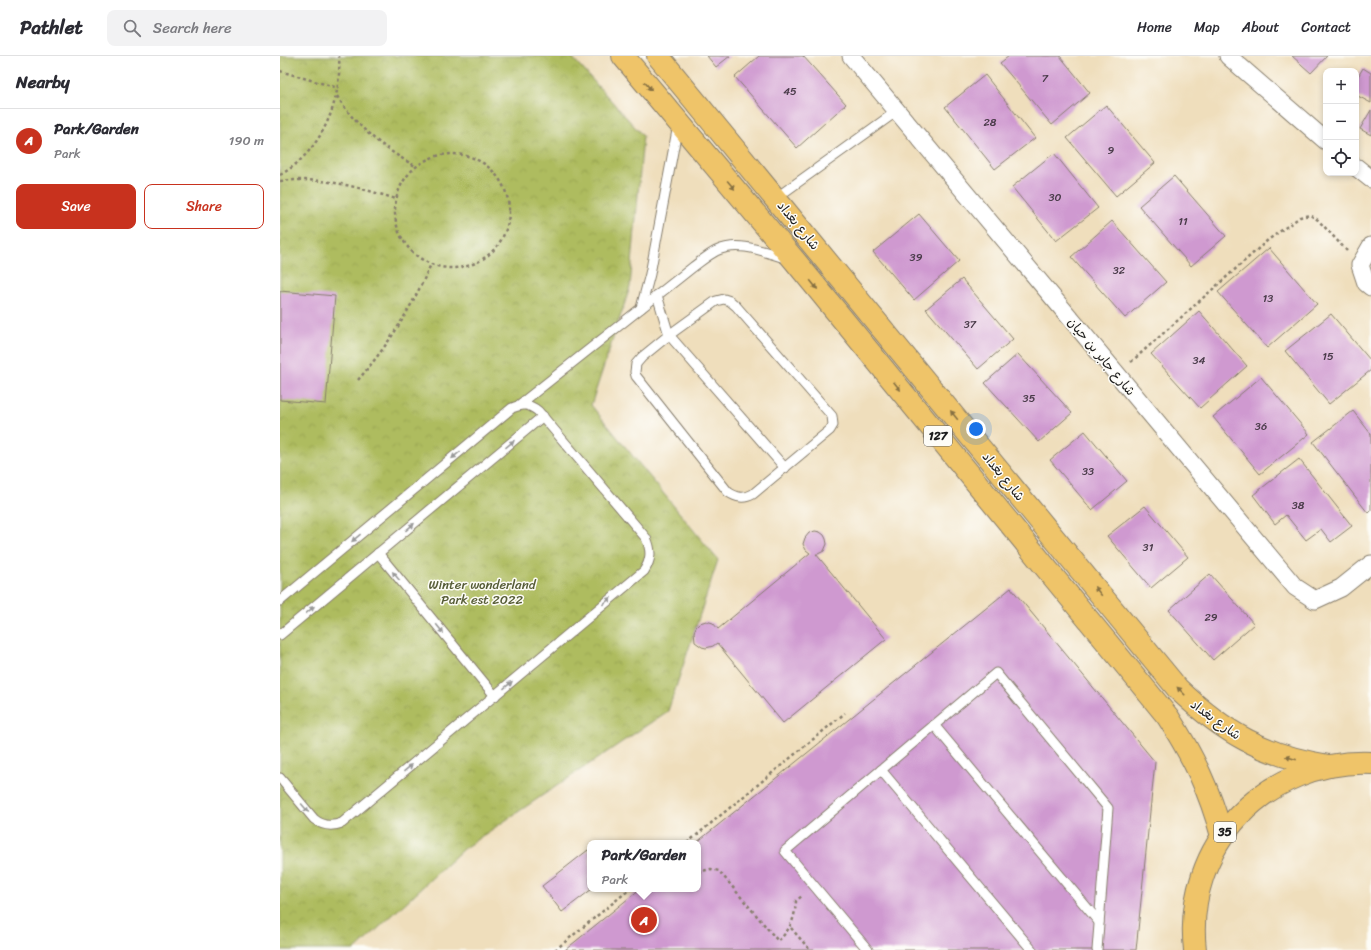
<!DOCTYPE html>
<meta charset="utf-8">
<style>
:root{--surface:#fff;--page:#f2f2f3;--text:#2b2b33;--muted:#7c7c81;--line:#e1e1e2;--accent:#c8321e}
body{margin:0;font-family:Sriracha,"Playpen Sans Arabic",sans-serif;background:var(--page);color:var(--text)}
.controls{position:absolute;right:12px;top:12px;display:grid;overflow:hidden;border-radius:8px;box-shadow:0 2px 6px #0003}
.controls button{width:36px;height:36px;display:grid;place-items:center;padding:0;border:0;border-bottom:1px solid var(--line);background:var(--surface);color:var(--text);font:20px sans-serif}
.you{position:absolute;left:696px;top:373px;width:14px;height:14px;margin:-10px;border:3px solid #fff;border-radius:50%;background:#1a73e8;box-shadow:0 0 0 6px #1a73e833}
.badge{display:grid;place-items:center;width:26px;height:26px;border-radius:50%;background:var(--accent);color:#fff;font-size:13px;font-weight:700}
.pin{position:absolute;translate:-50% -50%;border:2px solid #fff;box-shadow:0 1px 4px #0006}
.popup{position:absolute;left:307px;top:784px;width:114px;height:52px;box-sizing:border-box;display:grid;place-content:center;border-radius:8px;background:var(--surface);filter:drop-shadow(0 1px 3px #0005);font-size:13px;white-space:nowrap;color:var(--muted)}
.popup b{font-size:15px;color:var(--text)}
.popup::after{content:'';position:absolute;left:50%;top:100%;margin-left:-8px;border:8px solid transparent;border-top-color:var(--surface)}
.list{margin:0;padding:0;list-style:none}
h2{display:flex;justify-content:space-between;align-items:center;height:52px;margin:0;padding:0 16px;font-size:17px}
h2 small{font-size:13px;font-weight:400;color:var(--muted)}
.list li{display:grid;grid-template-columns:26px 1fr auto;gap:12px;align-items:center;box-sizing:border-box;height:64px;padding:0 16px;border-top:1px solid var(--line)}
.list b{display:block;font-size:15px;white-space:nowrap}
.list p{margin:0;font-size:13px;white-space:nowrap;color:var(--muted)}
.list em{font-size:13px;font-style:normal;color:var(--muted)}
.actions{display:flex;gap:8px;padding:12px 16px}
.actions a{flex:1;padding:9px 0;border:1px solid var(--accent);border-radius:8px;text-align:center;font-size:14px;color:var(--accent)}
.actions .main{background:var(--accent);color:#fff}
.icon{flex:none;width:22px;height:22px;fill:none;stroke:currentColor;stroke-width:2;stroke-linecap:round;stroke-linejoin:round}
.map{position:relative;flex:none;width:1091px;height:894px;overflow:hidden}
header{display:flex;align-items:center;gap:24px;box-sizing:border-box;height:56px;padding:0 20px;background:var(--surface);border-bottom:1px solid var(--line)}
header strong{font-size:19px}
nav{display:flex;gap:22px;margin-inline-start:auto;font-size:14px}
.search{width:280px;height:36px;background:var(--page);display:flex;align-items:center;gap:10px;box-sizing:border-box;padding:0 14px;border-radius:8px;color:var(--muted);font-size:15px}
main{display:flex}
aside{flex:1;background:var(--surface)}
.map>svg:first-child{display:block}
.park{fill:url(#park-crowns);stroke:#656c3d}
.building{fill:#cf99d0}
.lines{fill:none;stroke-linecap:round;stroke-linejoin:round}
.lane-casing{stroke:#867d6c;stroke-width:11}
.street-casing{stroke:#867d6c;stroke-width:19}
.primary-casing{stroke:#867d6c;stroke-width:24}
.path{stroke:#867d6c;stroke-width:2.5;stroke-dasharray:3 3;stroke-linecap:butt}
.lane{stroke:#fff;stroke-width:9}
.street{stroke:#fff;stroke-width:17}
.primary{stroke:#efc469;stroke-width:22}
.oneway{fill:#867042}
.oneway2{fill:#999}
.labels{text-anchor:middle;stroke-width:3;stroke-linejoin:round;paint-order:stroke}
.number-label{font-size:11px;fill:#493b49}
.shield{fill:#fdfcf7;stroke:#605f5e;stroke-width:1}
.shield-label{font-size:12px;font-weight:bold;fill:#1c1c1c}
.street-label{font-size:13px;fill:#1c1c1c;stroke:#fdfcf7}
.park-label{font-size:13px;fill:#565c36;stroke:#fdfcf7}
</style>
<header>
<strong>Pathlet</strong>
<div class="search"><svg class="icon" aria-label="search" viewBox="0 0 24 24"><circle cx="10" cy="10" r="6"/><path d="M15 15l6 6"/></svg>Search here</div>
<nav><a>Home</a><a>Map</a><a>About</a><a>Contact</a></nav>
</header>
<main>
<aside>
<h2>Nearby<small></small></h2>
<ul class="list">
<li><span class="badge">A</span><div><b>Park/Garden</b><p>Park</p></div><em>190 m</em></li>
</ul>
<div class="actions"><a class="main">Save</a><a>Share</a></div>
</aside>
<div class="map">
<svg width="1091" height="894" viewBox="0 0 1091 894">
<defs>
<pattern id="park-crowns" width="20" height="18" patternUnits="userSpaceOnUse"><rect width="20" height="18" fill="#aebc5e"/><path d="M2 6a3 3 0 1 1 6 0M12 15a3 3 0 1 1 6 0" fill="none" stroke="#95a151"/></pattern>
</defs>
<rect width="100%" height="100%" fill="#fdfcf7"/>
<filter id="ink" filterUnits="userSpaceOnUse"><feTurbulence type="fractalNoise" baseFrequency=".025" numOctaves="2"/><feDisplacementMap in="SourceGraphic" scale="8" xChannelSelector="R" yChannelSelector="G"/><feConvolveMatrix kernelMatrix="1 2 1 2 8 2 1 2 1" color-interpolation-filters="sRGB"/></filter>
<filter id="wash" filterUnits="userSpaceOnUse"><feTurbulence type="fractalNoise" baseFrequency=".012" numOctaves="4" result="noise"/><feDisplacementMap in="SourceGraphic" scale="16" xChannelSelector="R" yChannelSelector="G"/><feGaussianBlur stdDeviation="0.9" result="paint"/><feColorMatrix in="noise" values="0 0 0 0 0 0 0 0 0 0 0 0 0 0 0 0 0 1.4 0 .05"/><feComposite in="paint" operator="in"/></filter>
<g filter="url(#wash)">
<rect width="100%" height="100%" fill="#efdebc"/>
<polygon class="park" points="0,0 291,0 363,80 350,231 311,349 438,504 388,655 183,793 75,894 0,894"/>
<g id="blocks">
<g class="building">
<polygon points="427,0 450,0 436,11"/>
<polygon points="479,0 523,0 566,48 517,92 455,21"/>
<polygon points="729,0 780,0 810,37 772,69 720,7"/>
<polygon points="1012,0 1047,0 1031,17"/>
<polygon points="1083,12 1091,17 1091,47 1076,39 1076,24"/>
<polygon points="705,19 755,82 715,113 665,51"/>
<polygon points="826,49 875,107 836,140 787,82"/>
<polygon points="1091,54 1091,79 1080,73"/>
<polygon points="774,97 818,152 776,185 732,131"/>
<polygon points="894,120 946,180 911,210 859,150"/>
<polygon points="639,158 679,205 634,244 593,196"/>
<polygon points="832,165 886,226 845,262 791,201"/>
<polygon points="989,192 1037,248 987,292 938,236"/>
<polygon points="682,223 733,283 698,313 646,253"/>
<polygon points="0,235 55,240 46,348 0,344"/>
<polygon points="919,255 967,310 920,352 871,298"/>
<polygon points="1051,258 1091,305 1091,314 1049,348 1005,295"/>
<polygon points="738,298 792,357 759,386 705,327"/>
<polygon points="981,321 1029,378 980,418 933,361"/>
<polygon points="1073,355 1091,378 1091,454 1088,457 1033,386"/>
<polygon points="805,375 847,425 812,454 770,404"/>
<polygon points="1019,403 1072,470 1051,486 1041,473 1026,484 1006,459 995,468 973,439"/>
<polygon points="865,450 908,501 871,532 827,480"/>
<polygon points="535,475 540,476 544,479 546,483 547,488 544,495 538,498 536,498 606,583 503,667 437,587 433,590 426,592 422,591 415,586 414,576 416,571 420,567 426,565 433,567 438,573 530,497 526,494 523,488 525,482 529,477"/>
<polygon points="930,518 974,568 933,604 889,554"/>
<polygon points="731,532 875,706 856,894 285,894 360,833 418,833 418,787 416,787"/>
<polygon points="308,794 310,796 310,833 312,833 282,856 262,830"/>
</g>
</g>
</g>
<g filter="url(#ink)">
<use href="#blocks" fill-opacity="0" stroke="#867d6c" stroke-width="1"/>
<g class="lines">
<defs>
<g id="lane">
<polyline points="496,142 617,55"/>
<polyline points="377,239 389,279 505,412"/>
<path d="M 444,243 L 450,245 L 456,250 L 552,360 L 553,369 L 550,374 L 473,438 C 464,443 457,442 448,436 L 356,320 L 355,316 L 356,308 L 362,301 L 389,279 L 436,245 Z"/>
<polyline points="361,252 370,218 398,69"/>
<path d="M 239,349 L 413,211 C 420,206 428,199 436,195 C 460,184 484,196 508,203"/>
<polyline points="98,497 215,640"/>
<path d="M 0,545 L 232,352 C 243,347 249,348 258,355 L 366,482 C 372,495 371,504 364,515 L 62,767 C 51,771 43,770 34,763 L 0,722"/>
<polyline points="0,579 263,360"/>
<polyline points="654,669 819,866"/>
<polyline points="601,714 752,894"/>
<polyline points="588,894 505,795 716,617 828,752 817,894"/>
</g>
<g id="street">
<polyline points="571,0 1015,531 1035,544 1061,532 1091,508"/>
<polyline points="948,0 1046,85"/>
<polyline points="1076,111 1091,123"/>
<polyline points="1091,190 1080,209 1086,227 1091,231"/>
</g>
<g id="primary">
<path d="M 343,0 L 515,205 L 888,661 C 914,702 929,733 942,780"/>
<path d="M 378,0 L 898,633 C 944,677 985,700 1049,710"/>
<path d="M 915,894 C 903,789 986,703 1091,707"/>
</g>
</defs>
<use href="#lane" class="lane-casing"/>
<use href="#street" class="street-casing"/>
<use href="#primary" class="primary-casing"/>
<g class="path">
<polyline points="0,15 58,32"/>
<path d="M 57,40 C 77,72 104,93 137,111"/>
<circle cx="172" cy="155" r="57"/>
<path d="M 0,119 C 42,95 62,46 59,0"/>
<path d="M 0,125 C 45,121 74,130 116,143"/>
<polyline points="851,306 988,184 1020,161 1030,159 1038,164 1067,195"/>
<path d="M 78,324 C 110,287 131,253 151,208"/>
<polyline points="407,787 565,657"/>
<path d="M 418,816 L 431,813 L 439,815 L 498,885 C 511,873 515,862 516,845 L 523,839"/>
<polyline points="511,872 530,894"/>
<polyline points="275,894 350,833"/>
</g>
<use href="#lane" class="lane"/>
<use href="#street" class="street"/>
<use href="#primary" class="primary"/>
</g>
<defs><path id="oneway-solid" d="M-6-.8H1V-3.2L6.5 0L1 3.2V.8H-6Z"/></defs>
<g class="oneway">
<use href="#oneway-solid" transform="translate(368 30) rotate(50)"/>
<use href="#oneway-solid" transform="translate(451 129) rotate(50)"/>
<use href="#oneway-solid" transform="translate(534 229) rotate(51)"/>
<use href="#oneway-solid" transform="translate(617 330) rotate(51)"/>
<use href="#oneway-solid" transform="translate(674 359) rotate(-129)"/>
<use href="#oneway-solid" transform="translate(818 535) rotate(-129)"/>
<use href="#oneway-solid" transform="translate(901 635) rotate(-135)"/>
<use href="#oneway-solid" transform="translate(1011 702) rotate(-164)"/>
</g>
<g class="oneway2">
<use href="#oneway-solid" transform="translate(230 388) rotate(-40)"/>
<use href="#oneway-solid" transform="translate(176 399) rotate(140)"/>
<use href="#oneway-solid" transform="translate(130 471) rotate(-40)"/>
<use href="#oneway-solid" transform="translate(76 482) rotate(140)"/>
<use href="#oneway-solid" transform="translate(116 520) rotate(-129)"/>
<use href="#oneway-solid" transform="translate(327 545) rotate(-40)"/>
<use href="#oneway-solid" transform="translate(30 554) rotate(-40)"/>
<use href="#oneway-solid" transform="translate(160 573) rotate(51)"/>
<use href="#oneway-solid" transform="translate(228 629) rotate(-40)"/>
<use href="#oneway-solid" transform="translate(128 712) rotate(-40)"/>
<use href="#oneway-solid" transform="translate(25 752) rotate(50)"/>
</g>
</g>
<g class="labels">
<g class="number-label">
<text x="765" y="26">7</text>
<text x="510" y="39">45</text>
<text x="710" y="70">28</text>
<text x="831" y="98">9</text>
<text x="775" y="145">30</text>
<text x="903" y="169">11</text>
<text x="636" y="205">39</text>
<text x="839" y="218">32</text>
<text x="988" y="246">13</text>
<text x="690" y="272">37</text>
<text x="1048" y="304">15</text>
<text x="919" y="308">34</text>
<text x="749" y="346">35</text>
<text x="981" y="374">36</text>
<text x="808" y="419">33</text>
<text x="1018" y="453">38</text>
<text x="868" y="495">31</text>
<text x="931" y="565">29</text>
</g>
<g class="shield">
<rect x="644" y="370" width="28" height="20" rx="3"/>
<rect x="934" y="766" width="22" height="20" rx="3"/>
</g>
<g class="shield-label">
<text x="658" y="384">127</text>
<text x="945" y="780">35</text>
</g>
<g class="street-label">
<text transform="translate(519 169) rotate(51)" y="5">شارع بغداد</text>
<text transform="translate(822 300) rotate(50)" y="5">شارع جابر بن حيان</text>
<text transform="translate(724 420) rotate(51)" y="5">شارع بغداد</text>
<text transform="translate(936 663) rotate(36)" y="5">شارع بغداد</text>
</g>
<g class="park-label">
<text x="202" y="533">Winter wonderland<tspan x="202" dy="15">Park est 2022</tspan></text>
</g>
</g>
</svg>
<div class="controls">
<button>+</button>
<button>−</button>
<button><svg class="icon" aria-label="locate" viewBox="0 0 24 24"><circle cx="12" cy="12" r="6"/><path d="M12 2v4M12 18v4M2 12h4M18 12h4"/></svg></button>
</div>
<div class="you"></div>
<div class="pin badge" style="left:364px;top:864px">A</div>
<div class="popup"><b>Park/Garden</b>Park</div>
</div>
</main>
